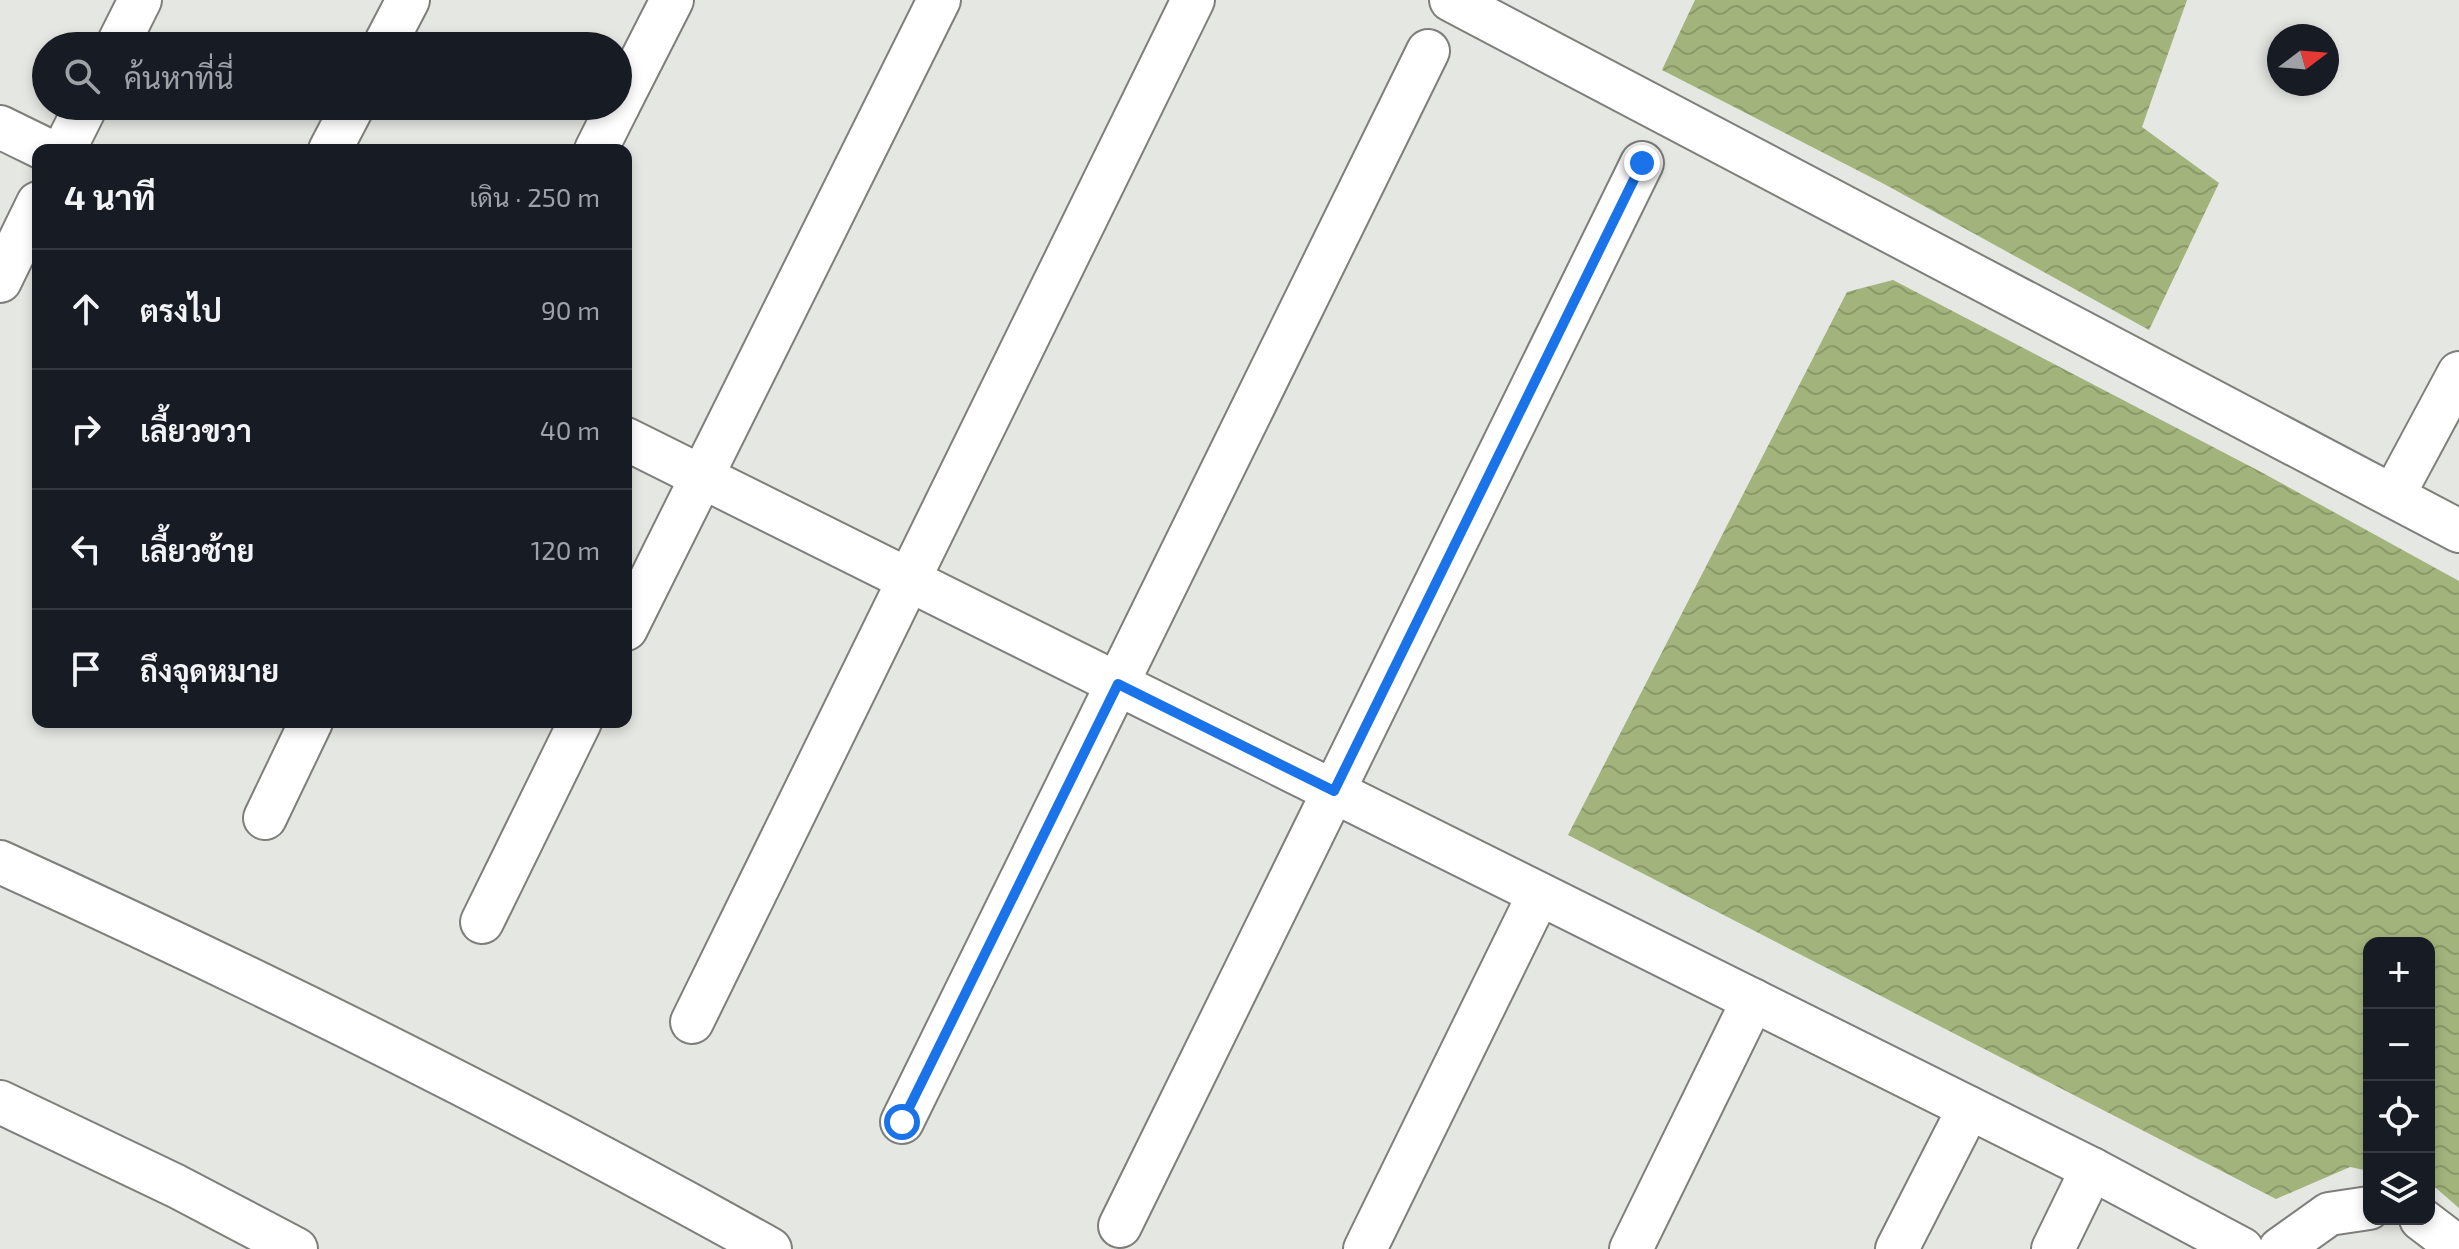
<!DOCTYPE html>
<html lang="th">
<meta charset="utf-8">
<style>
:root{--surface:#171b24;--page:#242831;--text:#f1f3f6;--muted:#9ea1a6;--line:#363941}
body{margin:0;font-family:"Exo 2",Sarabun,sans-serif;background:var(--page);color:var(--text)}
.controls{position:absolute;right:24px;bottom:24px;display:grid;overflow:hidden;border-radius:16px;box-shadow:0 4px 12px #0003}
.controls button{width:72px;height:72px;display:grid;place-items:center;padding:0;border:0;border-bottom:2px solid var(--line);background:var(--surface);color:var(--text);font:40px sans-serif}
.compass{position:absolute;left:2267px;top:24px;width:72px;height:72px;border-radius:50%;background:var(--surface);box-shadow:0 4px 12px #0003;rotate:74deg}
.stop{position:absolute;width:24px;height:24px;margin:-18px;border:6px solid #1a73e8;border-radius:50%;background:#fff}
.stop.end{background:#1a73e8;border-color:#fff;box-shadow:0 2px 8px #0008}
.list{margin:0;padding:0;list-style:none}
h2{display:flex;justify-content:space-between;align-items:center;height:104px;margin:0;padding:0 32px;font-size:34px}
h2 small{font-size:26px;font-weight:400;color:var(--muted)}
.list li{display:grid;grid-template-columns:52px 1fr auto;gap:24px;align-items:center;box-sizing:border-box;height:120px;padding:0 32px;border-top:2px solid var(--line)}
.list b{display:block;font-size:30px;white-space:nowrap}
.list em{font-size:26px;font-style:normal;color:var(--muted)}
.icon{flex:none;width:44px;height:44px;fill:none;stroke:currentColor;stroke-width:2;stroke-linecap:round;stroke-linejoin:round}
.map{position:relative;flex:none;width:2459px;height:1249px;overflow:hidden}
.search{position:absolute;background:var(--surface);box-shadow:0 4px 12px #0003;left:32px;top:32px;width:600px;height:88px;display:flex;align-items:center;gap:20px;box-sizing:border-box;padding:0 28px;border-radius:44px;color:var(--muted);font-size:30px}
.panel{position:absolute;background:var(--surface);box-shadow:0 4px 12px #0003;left:32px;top:144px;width:600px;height:584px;border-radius:16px}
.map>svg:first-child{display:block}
.water{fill:url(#water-waves)}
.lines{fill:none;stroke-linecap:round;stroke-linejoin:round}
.minor-casing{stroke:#7e7f7b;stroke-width:46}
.minor{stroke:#fff;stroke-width:42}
.route{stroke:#1a73e8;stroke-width:10}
</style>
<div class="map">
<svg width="2459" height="1249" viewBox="0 0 2459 1249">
<defs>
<pattern id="water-waves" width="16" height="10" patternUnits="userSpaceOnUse" patternTransform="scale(2)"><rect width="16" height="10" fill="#a2b37b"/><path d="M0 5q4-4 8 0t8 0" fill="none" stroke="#8b9969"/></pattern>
</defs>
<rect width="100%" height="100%" fill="#e5e7e2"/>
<g class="water">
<polygon points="1695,0 2187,0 2142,127 2219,183 2149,330 1886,185 1662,70"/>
<polygon points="1893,280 2261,472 2459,581 2459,1208 2429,1182 2429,943 2369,943 2369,1171 2350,1167 2276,1199 1568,835 1847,292"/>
</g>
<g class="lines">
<defs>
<g id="minor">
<polyline points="1451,0 2459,531"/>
<polyline points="117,46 140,0"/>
<polyline points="384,46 408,0"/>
<polyline points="618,106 672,0"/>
<polyline points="0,127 47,150"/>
<polyline points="64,150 86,106"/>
<polyline points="330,150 353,106"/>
<polyline points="596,150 618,106"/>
<polyline points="0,281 38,203"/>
<polyline points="626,439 2092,1169 2242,1249"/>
<polyline points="2393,496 2459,373"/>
<polyline points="626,629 939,0"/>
<polyline points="265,818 311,722"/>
<path d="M 0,862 C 262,981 519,1109 770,1249"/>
<polyline points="482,922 580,722"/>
<polyline points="692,1022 1193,0"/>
<polyline points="0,1102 176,1186 296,1249"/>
<polyline points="902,1122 1428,51"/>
<polyline points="2421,1219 2459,1248"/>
<polyline points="1120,1226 1642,163"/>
<polyline points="1365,1249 1539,894"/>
<polyline points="1631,1249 1753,1000"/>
<polyline points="1897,1249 1969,1108"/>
<polyline points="2053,1249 2092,1169"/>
<polyline points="2280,1249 2329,1214 2369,1208"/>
</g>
</defs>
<use href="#minor" class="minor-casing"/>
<use href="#minor" class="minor"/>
</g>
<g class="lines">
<polyline class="route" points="902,1122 1118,684 1334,791 1642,163"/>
</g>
</svg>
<div class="controls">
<button>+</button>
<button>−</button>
<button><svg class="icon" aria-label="locate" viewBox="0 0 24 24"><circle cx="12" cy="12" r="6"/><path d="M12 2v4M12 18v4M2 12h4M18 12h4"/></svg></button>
<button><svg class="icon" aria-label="layers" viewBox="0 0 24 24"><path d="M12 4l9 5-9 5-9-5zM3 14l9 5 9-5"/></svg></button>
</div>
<svg class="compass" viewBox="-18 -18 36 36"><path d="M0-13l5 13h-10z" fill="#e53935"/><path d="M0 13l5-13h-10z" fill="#9ea1a6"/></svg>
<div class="stop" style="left:902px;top:1122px"></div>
<div class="stop end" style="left:1642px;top:163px"></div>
<div class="search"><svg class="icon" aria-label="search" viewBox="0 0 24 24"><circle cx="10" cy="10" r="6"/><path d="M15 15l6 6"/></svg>ค้นหาที่นี่</div>
<section class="panel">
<h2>4 นาที<small>เดิน · 250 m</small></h2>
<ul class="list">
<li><svg class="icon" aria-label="ahead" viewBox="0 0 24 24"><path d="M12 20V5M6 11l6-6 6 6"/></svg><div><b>ตรงไป</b></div><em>90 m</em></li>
<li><svg class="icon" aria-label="right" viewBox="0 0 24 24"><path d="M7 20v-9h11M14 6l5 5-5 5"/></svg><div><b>เลี้ยวขวา</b></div><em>40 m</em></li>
<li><svg class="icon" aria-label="left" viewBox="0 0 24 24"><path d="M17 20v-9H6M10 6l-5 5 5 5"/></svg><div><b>เลี้ยวซ้าย</b></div><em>120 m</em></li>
<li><svg class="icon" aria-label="arrive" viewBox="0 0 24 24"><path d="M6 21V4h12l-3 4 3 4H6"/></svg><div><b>ถึงจุดหมาย</b></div></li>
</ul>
</section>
</div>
